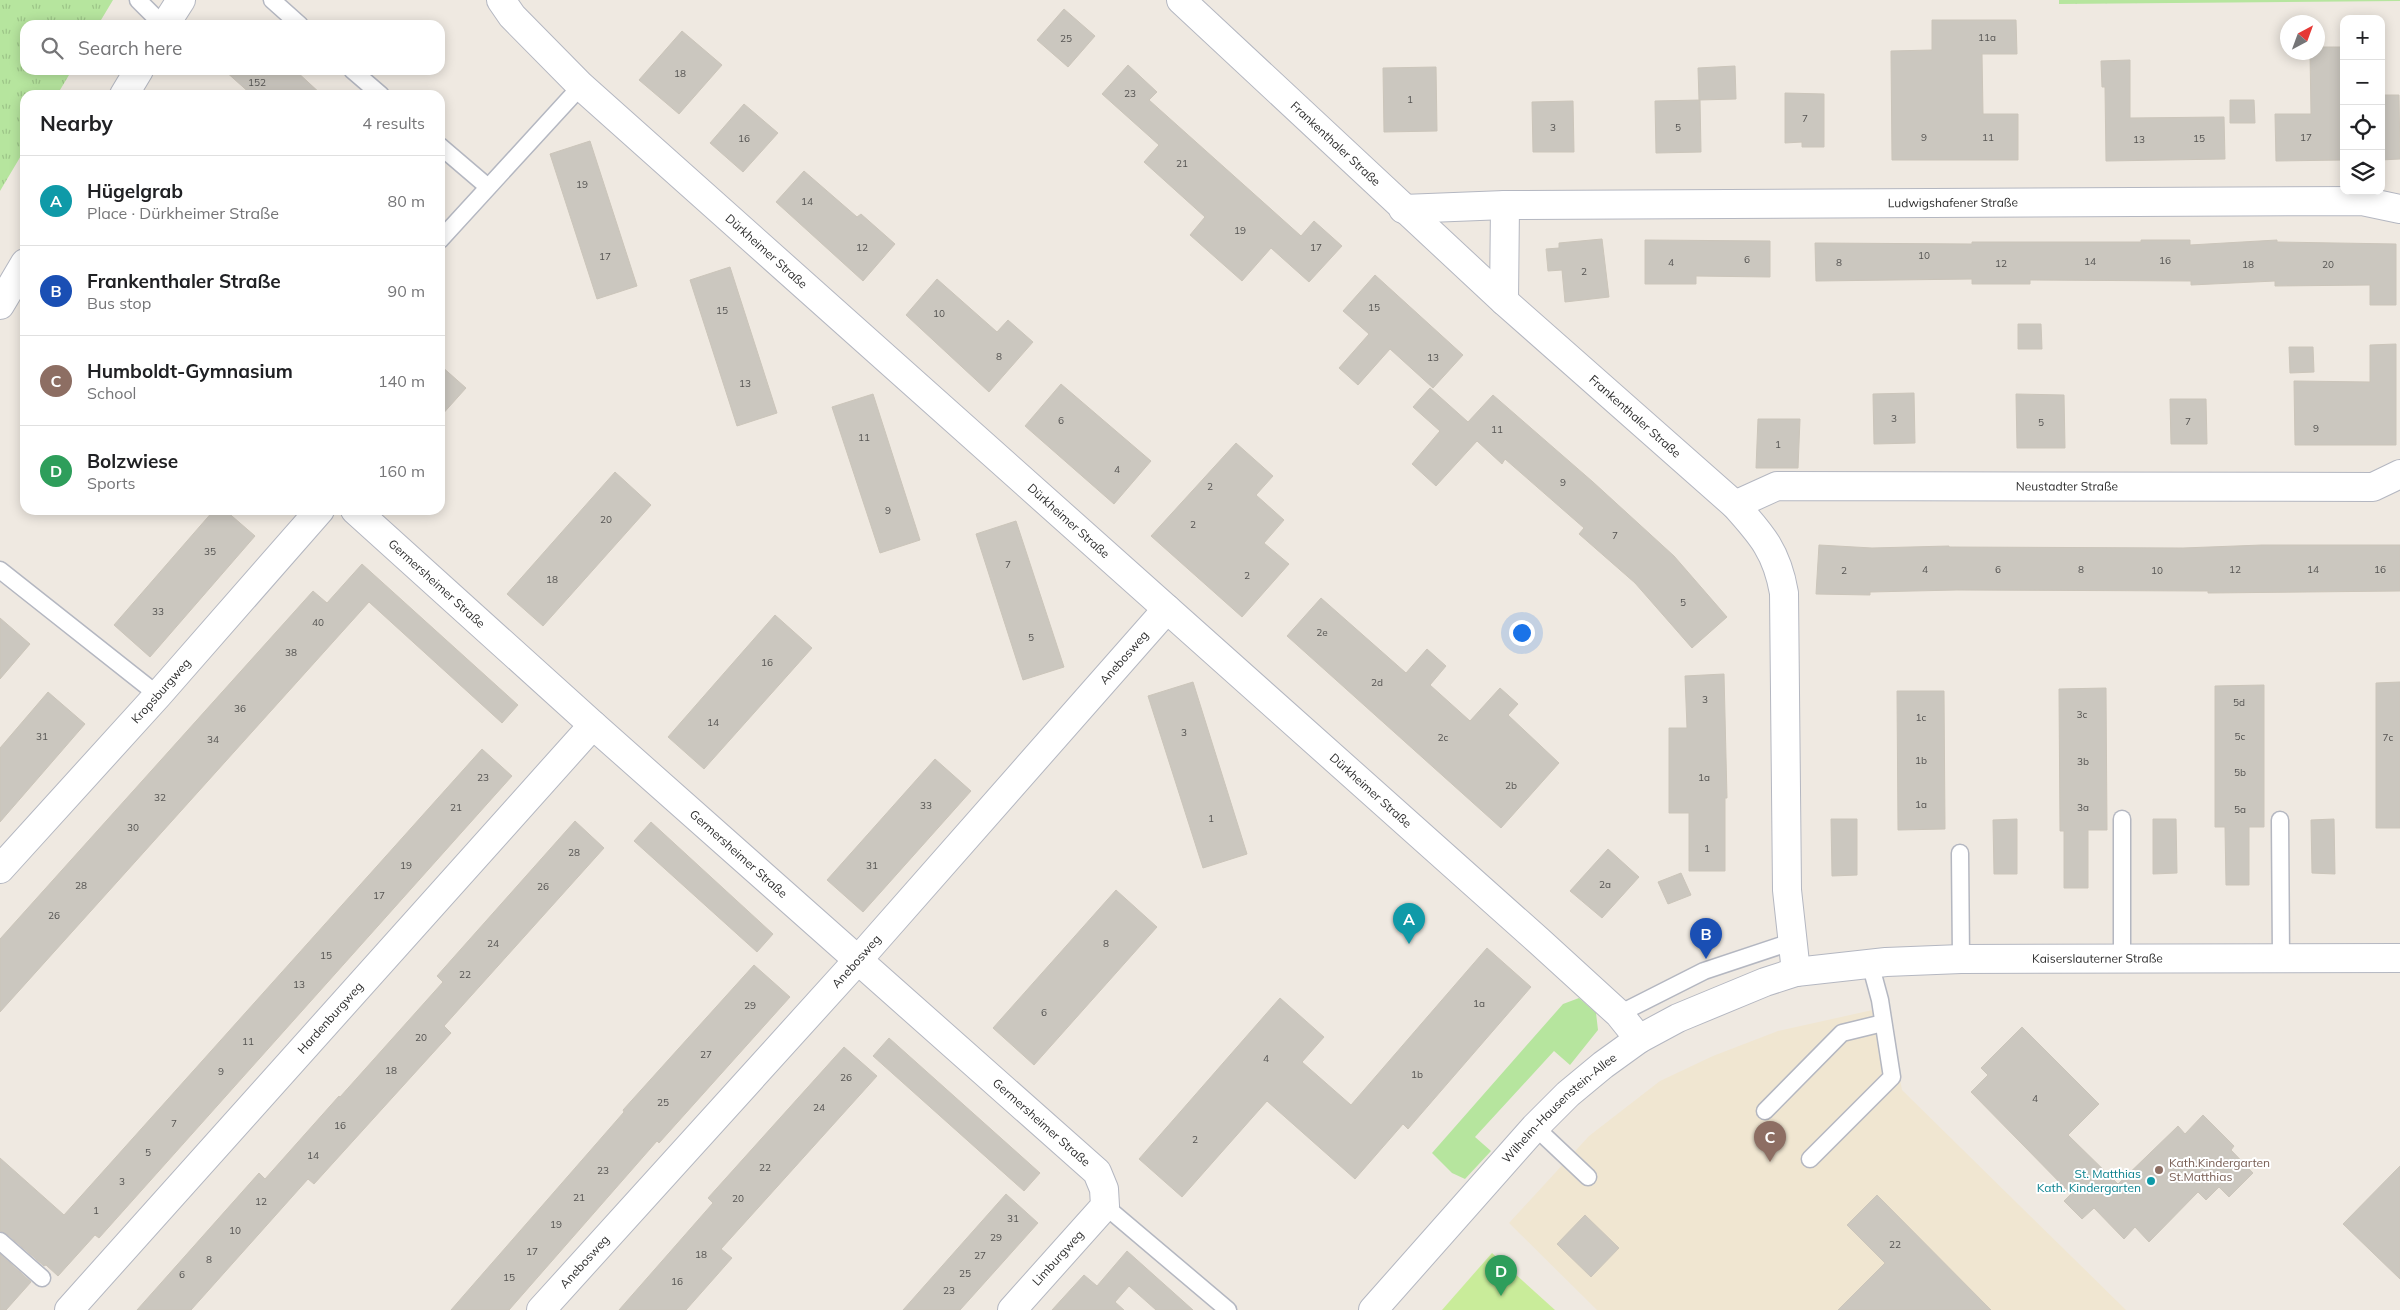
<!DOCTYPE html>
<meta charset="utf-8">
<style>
:root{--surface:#fff;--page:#f6f6f6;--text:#202124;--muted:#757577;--line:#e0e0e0;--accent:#4264fb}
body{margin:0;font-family:Mulish,sans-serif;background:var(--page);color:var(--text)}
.controls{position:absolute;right:15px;top:15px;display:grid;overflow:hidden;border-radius:10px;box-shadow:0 2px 12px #0003}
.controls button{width:45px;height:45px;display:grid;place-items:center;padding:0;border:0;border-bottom:1px solid var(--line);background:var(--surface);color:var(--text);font:25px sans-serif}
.compass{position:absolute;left:2280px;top:15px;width:45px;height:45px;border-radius:50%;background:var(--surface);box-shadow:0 2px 12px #0003;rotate:41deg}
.you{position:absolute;left:1521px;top:632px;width:18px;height:18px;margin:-12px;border:4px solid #fff;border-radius:50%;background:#1a73e8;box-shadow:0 0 0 8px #1a73e833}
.badge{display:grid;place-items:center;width:32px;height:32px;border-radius:50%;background:var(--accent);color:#fff;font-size:16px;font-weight:700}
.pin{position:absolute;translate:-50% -41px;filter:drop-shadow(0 1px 2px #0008)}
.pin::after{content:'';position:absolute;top:26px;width:18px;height:15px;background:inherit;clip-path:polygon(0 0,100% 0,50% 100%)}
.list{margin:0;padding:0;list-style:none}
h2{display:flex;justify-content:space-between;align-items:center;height:65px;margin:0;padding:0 20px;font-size:21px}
h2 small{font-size:16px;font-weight:400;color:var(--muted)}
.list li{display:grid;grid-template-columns:32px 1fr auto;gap:15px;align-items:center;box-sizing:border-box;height:90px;padding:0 20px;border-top:1px solid var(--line)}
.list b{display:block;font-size:19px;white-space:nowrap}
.list p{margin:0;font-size:16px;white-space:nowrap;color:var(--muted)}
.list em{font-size:16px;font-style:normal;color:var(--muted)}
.icon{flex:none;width:28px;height:28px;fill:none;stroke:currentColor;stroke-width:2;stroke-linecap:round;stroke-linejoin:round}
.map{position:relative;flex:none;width:2400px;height:1310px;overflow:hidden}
.search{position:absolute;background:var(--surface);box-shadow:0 2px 12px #0003;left:20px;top:20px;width:425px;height:55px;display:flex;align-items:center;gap:12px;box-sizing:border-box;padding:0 18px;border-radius:15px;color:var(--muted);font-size:19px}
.panel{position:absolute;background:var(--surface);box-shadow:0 2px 12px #0003;left:20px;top:90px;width:425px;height:425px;border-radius:15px}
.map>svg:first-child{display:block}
.education{fill:#f0e6d1}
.grass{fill:#b6e59e}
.park{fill:url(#park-tufts)}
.pitch{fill:#c9ec9a}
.building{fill:#cbc7bf;stroke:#cbc5ba}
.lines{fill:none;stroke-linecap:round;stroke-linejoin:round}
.lane-casing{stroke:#b4b7c1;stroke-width:19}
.street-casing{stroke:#b4b7c1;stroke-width:30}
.secondary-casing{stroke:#b4b7c1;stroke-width:30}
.lane{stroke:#fff;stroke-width:16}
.street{stroke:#fff;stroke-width:28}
.secondary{stroke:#fff;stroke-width:28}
.education-dot{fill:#8d6e63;stroke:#fff;stroke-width:2}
.culture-dot{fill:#0f9aa8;stroke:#fff;stroke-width:2}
.labels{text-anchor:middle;stroke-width:4;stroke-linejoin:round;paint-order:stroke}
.number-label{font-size:10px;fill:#555452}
.street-label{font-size:12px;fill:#2e2e2e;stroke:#fff}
.education-label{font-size:12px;fill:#785e54;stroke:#fff;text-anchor:start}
.culture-label{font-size:12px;fill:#0d838f;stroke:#fff;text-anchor:end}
</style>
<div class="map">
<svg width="2400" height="1310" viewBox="0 0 2400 1310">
<defs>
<pattern id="park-tufts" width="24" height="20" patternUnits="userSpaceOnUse" patternTransform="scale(1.25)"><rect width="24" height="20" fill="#b6e59e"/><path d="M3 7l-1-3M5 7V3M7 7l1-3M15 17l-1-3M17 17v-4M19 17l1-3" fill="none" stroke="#9dc588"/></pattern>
</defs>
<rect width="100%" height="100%" fill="#efe9e1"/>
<polygon class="education" points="1886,1007 1902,1090 2126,1310 1597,1310 1509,1223 1589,1136 1660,1081 1713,1056 1778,1031"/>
<polygon class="grass" points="1579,998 1596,1013 1598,1030 1570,1065 1554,1051 1475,1137 1491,1151 1465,1179 1452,1173 1432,1153 1563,1004"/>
<g class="park">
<polygon points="0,0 113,0 98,25 25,25 25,70 72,70 57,95 25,95 25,149 0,191"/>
<polygon points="2059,0 2400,0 2400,1 2059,4"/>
</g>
<polygon class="pitch" points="1492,1253 1555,1310 1442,1310"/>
<g class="building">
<polygon points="1064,9 1095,36 1068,67 1037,40"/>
<polygon points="1932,20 2016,20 2017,54 1982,54 1983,114 2018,114 2018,160 1892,160 1891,51 1932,50"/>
<polygon points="682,31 722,65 679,114 639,80"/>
<polygon points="2318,47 2344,47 2344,160 2276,161 2275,114 2311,114 2310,52 2318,52"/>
<polygon points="2130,60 2130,118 2224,117 2225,159 2106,161 2105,87 2102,87 2101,61"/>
<polygon points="1128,65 1157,92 1149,100 1301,236 1314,221 1342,246 1309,282 1271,248 1242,281 1190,235 1205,217 1144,162 1159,145 1102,94"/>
<polygon points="1735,66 1736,99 1699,100 1698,68"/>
<polygon points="1436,67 1437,131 1384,132 1383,68"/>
<polygon points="224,70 295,70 322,95 252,95"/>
<polygon points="1785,93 1824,94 1824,147 1802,147 1802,142 1785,143"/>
<polygon points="2381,95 2399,95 2400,159 2381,160"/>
<polygon points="1700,100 1701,152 1656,153 1655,101"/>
<polygon points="2230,100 2254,100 2255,123 2230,123"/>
<polygon points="1573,101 1574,152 1533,152 1532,102"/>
<polygon points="744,104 778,133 743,172 710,143"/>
<polygon points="590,141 637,286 597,299 550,154"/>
<polygon points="804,171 857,217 861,214 895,244 863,281 776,202"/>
<polygon points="1602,239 1609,297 1565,302 1562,270 1548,271 1546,249 1559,248 1559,243"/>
<polygon points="1645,240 1770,241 1770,277 1696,276 1696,284 1645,284"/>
<polygon points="2141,240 2190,240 2190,245 2277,240 2277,242 2396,244 2396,305 2370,305 2370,285 2275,286 2275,281 2191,285 2191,281 2030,280 2030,284 1972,284 1972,279 1816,281 1815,243 1972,244 1972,242 2141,242"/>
<polygon points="730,267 777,413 737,426 690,280"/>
<polygon points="1375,275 1463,355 1433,388 1390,349 1358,385 1339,368 1369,334 1343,311"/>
<polygon points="937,279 997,332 1008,320 1033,342 989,392 906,315"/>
<polygon points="2018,324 2041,324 2042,349 2018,349"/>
<polygon points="2396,344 2396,445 2295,445 2294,381 2370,382 2370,345"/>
<polygon points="2289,347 2313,347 2314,372 2290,373"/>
<polygon points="440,365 466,388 440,417"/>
<polygon points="1061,384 1151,461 1114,504 1025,426"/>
<polygon points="1430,388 1468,422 1493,395 1593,482 1674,556 1727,617 1692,648 1635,583 1579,534 1584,528 1505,459 1502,464 1477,441 1436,486 1412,464 1440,431 1413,407"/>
<polygon points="1914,393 1915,443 1874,444 1873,394"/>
<polygon points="873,394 920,540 880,553 832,407"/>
<polygon points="2016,394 2064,395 2065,448 2017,448"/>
<polygon points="2170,399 2206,399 2207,444 2171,444"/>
<polygon points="1758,419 1800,419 1798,468 1756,468"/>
<polygon points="1236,443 1273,476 1256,495 1284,520 1264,543 1289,564 1242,617 1151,536"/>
<polygon points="615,472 651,505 543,626 507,594"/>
<polygon points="214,510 225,510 255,536 150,657 114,625"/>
<polygon points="1016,521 1064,667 1023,680 976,534"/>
<polygon points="1819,545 1872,548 1949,546 1949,547 2183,548 2262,545 2400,545 2400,591 2208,593 2208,591 1956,590 1870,592 1870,595 1816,594"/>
<polygon points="362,564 518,705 502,723 369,602 0,1012 0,939 313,591 327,603"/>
<polygon points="1321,598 1406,673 1427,649 1446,666 1430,685 1470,721 1500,688 1518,704 1508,715 1559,763 1501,828 1287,636"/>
<polygon points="775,615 812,648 704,769 668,737"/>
<polygon points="0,618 30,644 0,679"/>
<polygon points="1724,674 1727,798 1725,798 1725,871 1689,871 1689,813 1669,813 1669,728 1687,728 1685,676"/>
<polygon points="1193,682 1247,854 1203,868 1148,696"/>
<polygon points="2400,682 2400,828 2376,828 2376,683"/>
<polygon points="2264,685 2264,827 2249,827 2249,885 2226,885 2225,827 2215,827 2215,686"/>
<polygon points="2106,688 2107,830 2088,830 2088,888 2064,888 2064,831 2060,831 2059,689"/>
<polygon points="1897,691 1944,691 1945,829 1898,830"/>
<polygon points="48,692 85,724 0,822 0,748"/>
<polygon points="482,749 512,776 99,1238 95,1235 58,1276 46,1265 44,1266 7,1234 0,1231 0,1158 64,1215"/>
<polygon points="935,759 971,791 863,912 827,880"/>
<polygon points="1831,819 1857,819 1857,875 1832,876"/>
<polygon points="2017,819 2017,874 1994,874 1993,820"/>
<polygon points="2153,819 2176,819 2177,873 2153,874"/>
<polygon points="2334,819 2335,874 2312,873 2311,820"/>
<polygon points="575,821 604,848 444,1026 451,1033 314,1184 308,1179 191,1310 137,1310 259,1173 265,1179 339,1096 340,1097 443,982 437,976"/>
<polygon points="651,822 773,934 757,952 634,841"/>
<polygon points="1608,849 1639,877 1602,918 1570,891"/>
<polygon points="1681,873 1691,895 1668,904 1658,882"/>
<polygon points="1116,890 1157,927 1034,1065 993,1028"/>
<polygon points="1487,948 1531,987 1408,1129 1403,1124 1355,1179 1267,1101 1182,1197 1139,1159 1280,998 1324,1037 1302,1062 1351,1105"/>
<polygon points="754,965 790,997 659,1143 657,1141 509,1310 451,1310 624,1112 623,1110"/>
<polygon points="2022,1027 2099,1104 2068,1135 2118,1184 2178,1126 2185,1134 2203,1115 2234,1146 2231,1150 2253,1173 2229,1197 2219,1187 2206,1200 2198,1192 2149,1242 2135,1227 2124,1239 2094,1208 2082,1219 2064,1201 2071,1194 1971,1092 1988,1075 1981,1068"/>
<polygon points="889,1038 1040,1173 1024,1191 873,1056"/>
<polygon points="844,1047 877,1076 721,1249 732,1258 686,1310 619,1310 713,1203 708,1198"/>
<polygon points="2400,1166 2400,1279 2343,1224"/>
<polygon points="1006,1194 1038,1223 1004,1261 960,1310 903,1310"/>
<polygon points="1877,1195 1991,1310 1838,1310 1885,1263 1847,1225"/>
<polygon points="1585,1215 1619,1248 1591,1277 1557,1244"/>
<polygon points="1127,1251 1193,1310 1156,1310 1129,1286 1115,1302 1124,1310 1052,1310 1084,1275 1097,1286"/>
<polygon points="0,1254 31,1282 6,1310 0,1310"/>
</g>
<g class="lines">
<defs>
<g id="lane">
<polyline points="138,0 163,25"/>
<polyline points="272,0 300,25"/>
<polyline points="352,70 381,95"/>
<polyline points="440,146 488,187"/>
<polyline points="440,240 581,86"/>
<polyline points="0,570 158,695"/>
<polyline points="2122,819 2122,959"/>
<polyline points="2280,820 2281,959"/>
<polyline points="1960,853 1961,959"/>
<polyline points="1619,1014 1704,971 1791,942"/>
<polyline points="1765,1111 1842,1033 1883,1023"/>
<polyline points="1535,1127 1588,1177"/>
<polyline points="1810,1159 1892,1077 1880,1000 1870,963"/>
<polyline points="1105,1206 1228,1310"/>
<polyline points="0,1241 42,1278"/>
</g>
<g id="street">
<path id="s1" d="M 501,0 L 512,16 L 581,86 L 1539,941 L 1619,1014 L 1639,1039"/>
<path id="s2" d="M 1181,0 L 1504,301 L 1735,505 C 1762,535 1777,552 1784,593 L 1787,890 L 1796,972"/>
<path id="s3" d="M 1403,209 L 1505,205 L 2362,201 L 2400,209"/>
<polyline points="1504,301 1505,205"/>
<path id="s4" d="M 1735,505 L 1777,486 L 2373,487 L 2400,474"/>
<path id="s5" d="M 355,510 L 593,725 L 1097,1172 L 1104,1189 L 1105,1206 L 1012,1310"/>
<path id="s6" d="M 0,869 L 158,695 L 320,510"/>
<path id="s7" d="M 69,1310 L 593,725"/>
<path id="s8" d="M 541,1310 L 858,960 L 1167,609"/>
</g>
<g id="secondary">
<polyline points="165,25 181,0"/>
<polyline points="124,95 139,70"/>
<polyline points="0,305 25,263"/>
<path id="s9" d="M 1373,1310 L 1535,1127 L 1568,1094 L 1603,1065 L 1639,1039 L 1678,1018 L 1765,982 L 1796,972 L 1886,962 L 1961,959 L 2400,958"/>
</g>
</defs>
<use href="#lane" class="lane-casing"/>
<use href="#street" class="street-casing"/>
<use href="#secondary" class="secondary-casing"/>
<use href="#lane" class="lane"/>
<use href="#street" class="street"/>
<use href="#secondary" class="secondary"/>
</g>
<circle class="education-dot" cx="2159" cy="1170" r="5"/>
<circle class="culture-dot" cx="2151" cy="1181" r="5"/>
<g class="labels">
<g class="number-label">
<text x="1987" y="41">11a</text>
<text x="1066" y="42">25</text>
<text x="680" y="77">18</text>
<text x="257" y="86">152</text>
<text x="1130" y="97">23</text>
<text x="1410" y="103">1</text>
<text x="1805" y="122">7</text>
<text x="1553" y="131">3</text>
<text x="1678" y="131">5</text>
<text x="1924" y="141">9</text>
<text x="1988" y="141">11</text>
<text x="2306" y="141">17</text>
<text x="744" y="142">16</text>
<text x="2199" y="142">15</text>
<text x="2139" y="143">13</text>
<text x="1182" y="167">21</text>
<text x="582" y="188">19</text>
<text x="807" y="205">14</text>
<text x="1240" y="234">19</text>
<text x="862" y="251">12</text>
<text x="1316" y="251">17</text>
<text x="1924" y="259">10</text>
<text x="605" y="260">17</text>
<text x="1747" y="263">6</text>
<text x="2165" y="264">16</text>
<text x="2090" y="265">14</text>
<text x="1671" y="266">4</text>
<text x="1839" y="266">8</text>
<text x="2001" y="267">12</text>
<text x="2248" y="268">18</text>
<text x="2328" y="268">20</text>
<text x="1584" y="275">2</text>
<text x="1374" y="311">15</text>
<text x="722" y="314">15</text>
<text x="939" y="317">10</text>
<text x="999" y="360">8</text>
<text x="1433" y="361">13</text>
<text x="745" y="387">13</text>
<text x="1894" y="422">3</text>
<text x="1061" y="424">6</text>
<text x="2188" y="425">7</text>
<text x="2041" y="426">5</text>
<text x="2316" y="432">9</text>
<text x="1497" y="433">11</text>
<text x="864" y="441">11</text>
<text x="1778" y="448">1</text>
<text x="1117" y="473">4</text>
<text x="1563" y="486">9</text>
<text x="1210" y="490">2</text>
<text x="888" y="514">9</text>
<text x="606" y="523">20</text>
<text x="1193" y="528">2</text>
<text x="1615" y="539">7</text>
<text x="210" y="555">35</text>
<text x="1008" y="568">7</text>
<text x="1925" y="573">4</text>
<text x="1998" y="573">6</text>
<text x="2081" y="573">8</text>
<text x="2235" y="573">12</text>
<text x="2313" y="573">14</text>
<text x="2380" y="573">16</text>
<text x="1844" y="574">2</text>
<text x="2157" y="574">10</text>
<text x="1247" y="579">2</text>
<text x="552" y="583">18</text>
<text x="1683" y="606">5</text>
<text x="158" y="615">33</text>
<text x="318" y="626">40</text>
<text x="1322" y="636">2e</text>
<text x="1031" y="641">5</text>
<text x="291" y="656">38</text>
<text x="767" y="666">16</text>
<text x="1377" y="686">2d</text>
<text x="1705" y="703">3</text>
<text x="2239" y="706">5d</text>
<text x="240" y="712">36</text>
<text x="2082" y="718">3c</text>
<text x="1921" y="721">1c</text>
<text x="713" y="726">14</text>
<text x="1184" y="736">3</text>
<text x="42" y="740">31</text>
<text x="2240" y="740">5c</text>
<text x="1443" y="741">2c</text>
<text x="2388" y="741">7c</text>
<text x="213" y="743">34</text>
<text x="1921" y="764">1b</text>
<text x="2083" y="765">3b</text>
<text x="2240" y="776">5b</text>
<text x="483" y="781">23</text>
<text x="1704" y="781">1a</text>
<text x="1511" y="789">2b</text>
<text x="160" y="801">32</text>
<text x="1921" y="808">1a</text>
<text x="926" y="809">33</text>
<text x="456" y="811">21</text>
<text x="2083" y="811">3a</text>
<text x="2240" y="813">5a</text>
<text x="1211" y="822">1</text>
<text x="133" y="831">30</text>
<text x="1707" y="852">1</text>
<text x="574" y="856">28</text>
<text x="406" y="869">19</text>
<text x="872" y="869">31</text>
<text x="1605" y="888">2a</text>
<text x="81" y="889">28</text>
<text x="543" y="890">26</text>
<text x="379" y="899">17</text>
<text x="54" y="919">26</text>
<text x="493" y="947">24</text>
<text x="1106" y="947">8</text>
<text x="326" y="959">15</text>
<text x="465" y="978">22</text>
<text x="299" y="988">13</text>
<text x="1479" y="1007">1a</text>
<text x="750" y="1009">29</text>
<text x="1044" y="1016">6</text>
<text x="421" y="1041">20</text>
<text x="248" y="1045">11</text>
<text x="706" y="1058">27</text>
<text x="1266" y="1062">4</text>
<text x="391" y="1074">18</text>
<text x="221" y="1075">9</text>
<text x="1417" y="1078">1b</text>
<text x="846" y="1081">26</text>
<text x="2035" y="1102">4</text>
<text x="663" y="1106">25</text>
<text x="819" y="1111">24</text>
<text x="174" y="1127">7</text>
<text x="340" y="1129">16</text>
<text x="1195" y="1143">2</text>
<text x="148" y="1156">5</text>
<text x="313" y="1159">14</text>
<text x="765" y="1171">22</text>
<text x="603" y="1174">23</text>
<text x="122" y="1185">3</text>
<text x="579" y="1201">21</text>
<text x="738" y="1202">20</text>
<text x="261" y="1205">12</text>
<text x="96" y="1214">1</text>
<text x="1013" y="1222">31</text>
<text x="556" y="1228">19</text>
<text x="235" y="1234">10</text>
<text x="996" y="1241">29</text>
<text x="1895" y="1248">22</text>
<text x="532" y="1255">17</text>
<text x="701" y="1258">18</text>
<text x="980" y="1259">27</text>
<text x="209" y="1263">8</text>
<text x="965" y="1277">25</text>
<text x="182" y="1278">6</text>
<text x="509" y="1281">15</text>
<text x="677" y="1285">16</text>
<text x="949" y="1294">23</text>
</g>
<g class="street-label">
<text dy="4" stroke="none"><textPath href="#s2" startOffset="211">Frankenthaler Straße</textPath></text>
<text dy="4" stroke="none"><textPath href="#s3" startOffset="550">Ludwigshafener Straße</textPath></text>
<text dy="4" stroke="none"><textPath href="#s1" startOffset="366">Dürkheimer Straße</textPath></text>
<text dy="4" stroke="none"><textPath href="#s2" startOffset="616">Frankenthaler Straße</textPath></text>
<text dy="4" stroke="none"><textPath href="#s4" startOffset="336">Neustadter Straße</textPath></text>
<text dy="4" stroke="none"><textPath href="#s1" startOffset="771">Dürkheimer Straße</textPath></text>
<text dy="4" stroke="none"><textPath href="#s5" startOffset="110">Germersheimer Straße</textPath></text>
<text dy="4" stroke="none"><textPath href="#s8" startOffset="875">Anebosweg</textPath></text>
<text dy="4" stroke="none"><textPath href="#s6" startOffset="240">Kropsburgweg</textPath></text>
<text dy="4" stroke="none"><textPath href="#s1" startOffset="1176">Dürkheimer Straße</textPath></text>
<text dy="4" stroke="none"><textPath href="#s5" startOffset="515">Germersheimer Straße</textPath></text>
<text dy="4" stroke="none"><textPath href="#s9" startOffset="854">Kaiserslauterner Straße</textPath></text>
<text dy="4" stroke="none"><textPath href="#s8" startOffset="470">Anebosweg</textPath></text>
<text dy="4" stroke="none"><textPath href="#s7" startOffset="392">Hardenburgweg</textPath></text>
<text dy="4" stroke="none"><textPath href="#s9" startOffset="275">Wilhelm-Hausenstein-Allee</textPath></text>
<text dy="4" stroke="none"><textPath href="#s5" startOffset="920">Germersheimer Straße</textPath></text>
<text transform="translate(1058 1258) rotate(-48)" y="4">Limburgweg</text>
<text dy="4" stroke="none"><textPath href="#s8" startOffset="65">Anebosweg</textPath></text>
</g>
<g class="education-label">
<text x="2169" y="1167">Kath.Kindergarten<tspan x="2169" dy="14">St.Matthias</tspan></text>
</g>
<g class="culture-label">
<text x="2141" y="1178">St. Matthias<tspan x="2141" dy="14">Kath. Kindergarten</tspan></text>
</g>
</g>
</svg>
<div class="controls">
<button>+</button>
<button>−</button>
<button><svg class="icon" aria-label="locate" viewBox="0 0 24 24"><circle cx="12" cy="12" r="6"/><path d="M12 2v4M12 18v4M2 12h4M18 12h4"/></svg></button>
<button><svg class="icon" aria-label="layers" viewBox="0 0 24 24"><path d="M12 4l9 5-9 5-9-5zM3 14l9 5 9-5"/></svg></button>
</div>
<svg class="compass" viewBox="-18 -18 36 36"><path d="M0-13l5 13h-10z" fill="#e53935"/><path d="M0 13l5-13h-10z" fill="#757577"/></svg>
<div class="you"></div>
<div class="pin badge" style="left:1409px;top:944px;background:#0f9aa8">A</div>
<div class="pin badge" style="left:1706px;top:959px;background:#1a4fb4">B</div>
<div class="pin badge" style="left:1770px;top:1162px;background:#8d6e63">C</div>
<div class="pin badge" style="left:1501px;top:1296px;background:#2e9e5b">D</div>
<div class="search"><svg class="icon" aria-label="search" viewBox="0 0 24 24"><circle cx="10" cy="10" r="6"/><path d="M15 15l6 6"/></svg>Search here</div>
<section class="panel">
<h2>Nearby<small>4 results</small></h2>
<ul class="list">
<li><span class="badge" style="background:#0f9aa8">A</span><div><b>Hügelgrab</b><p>Place · Dürkheimer Straße</p></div><em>80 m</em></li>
<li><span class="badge" style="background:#1a4fb4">B</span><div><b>Frankenthaler Straße</b><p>Bus stop</p></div><em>90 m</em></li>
<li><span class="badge" style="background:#8d6e63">C</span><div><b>Humboldt-Gymnasium</b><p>School</p></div><em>140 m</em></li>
<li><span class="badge" style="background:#2e9e5b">D</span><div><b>Bolzwiese</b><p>Sports</p></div><em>160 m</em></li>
</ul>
</section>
</div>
